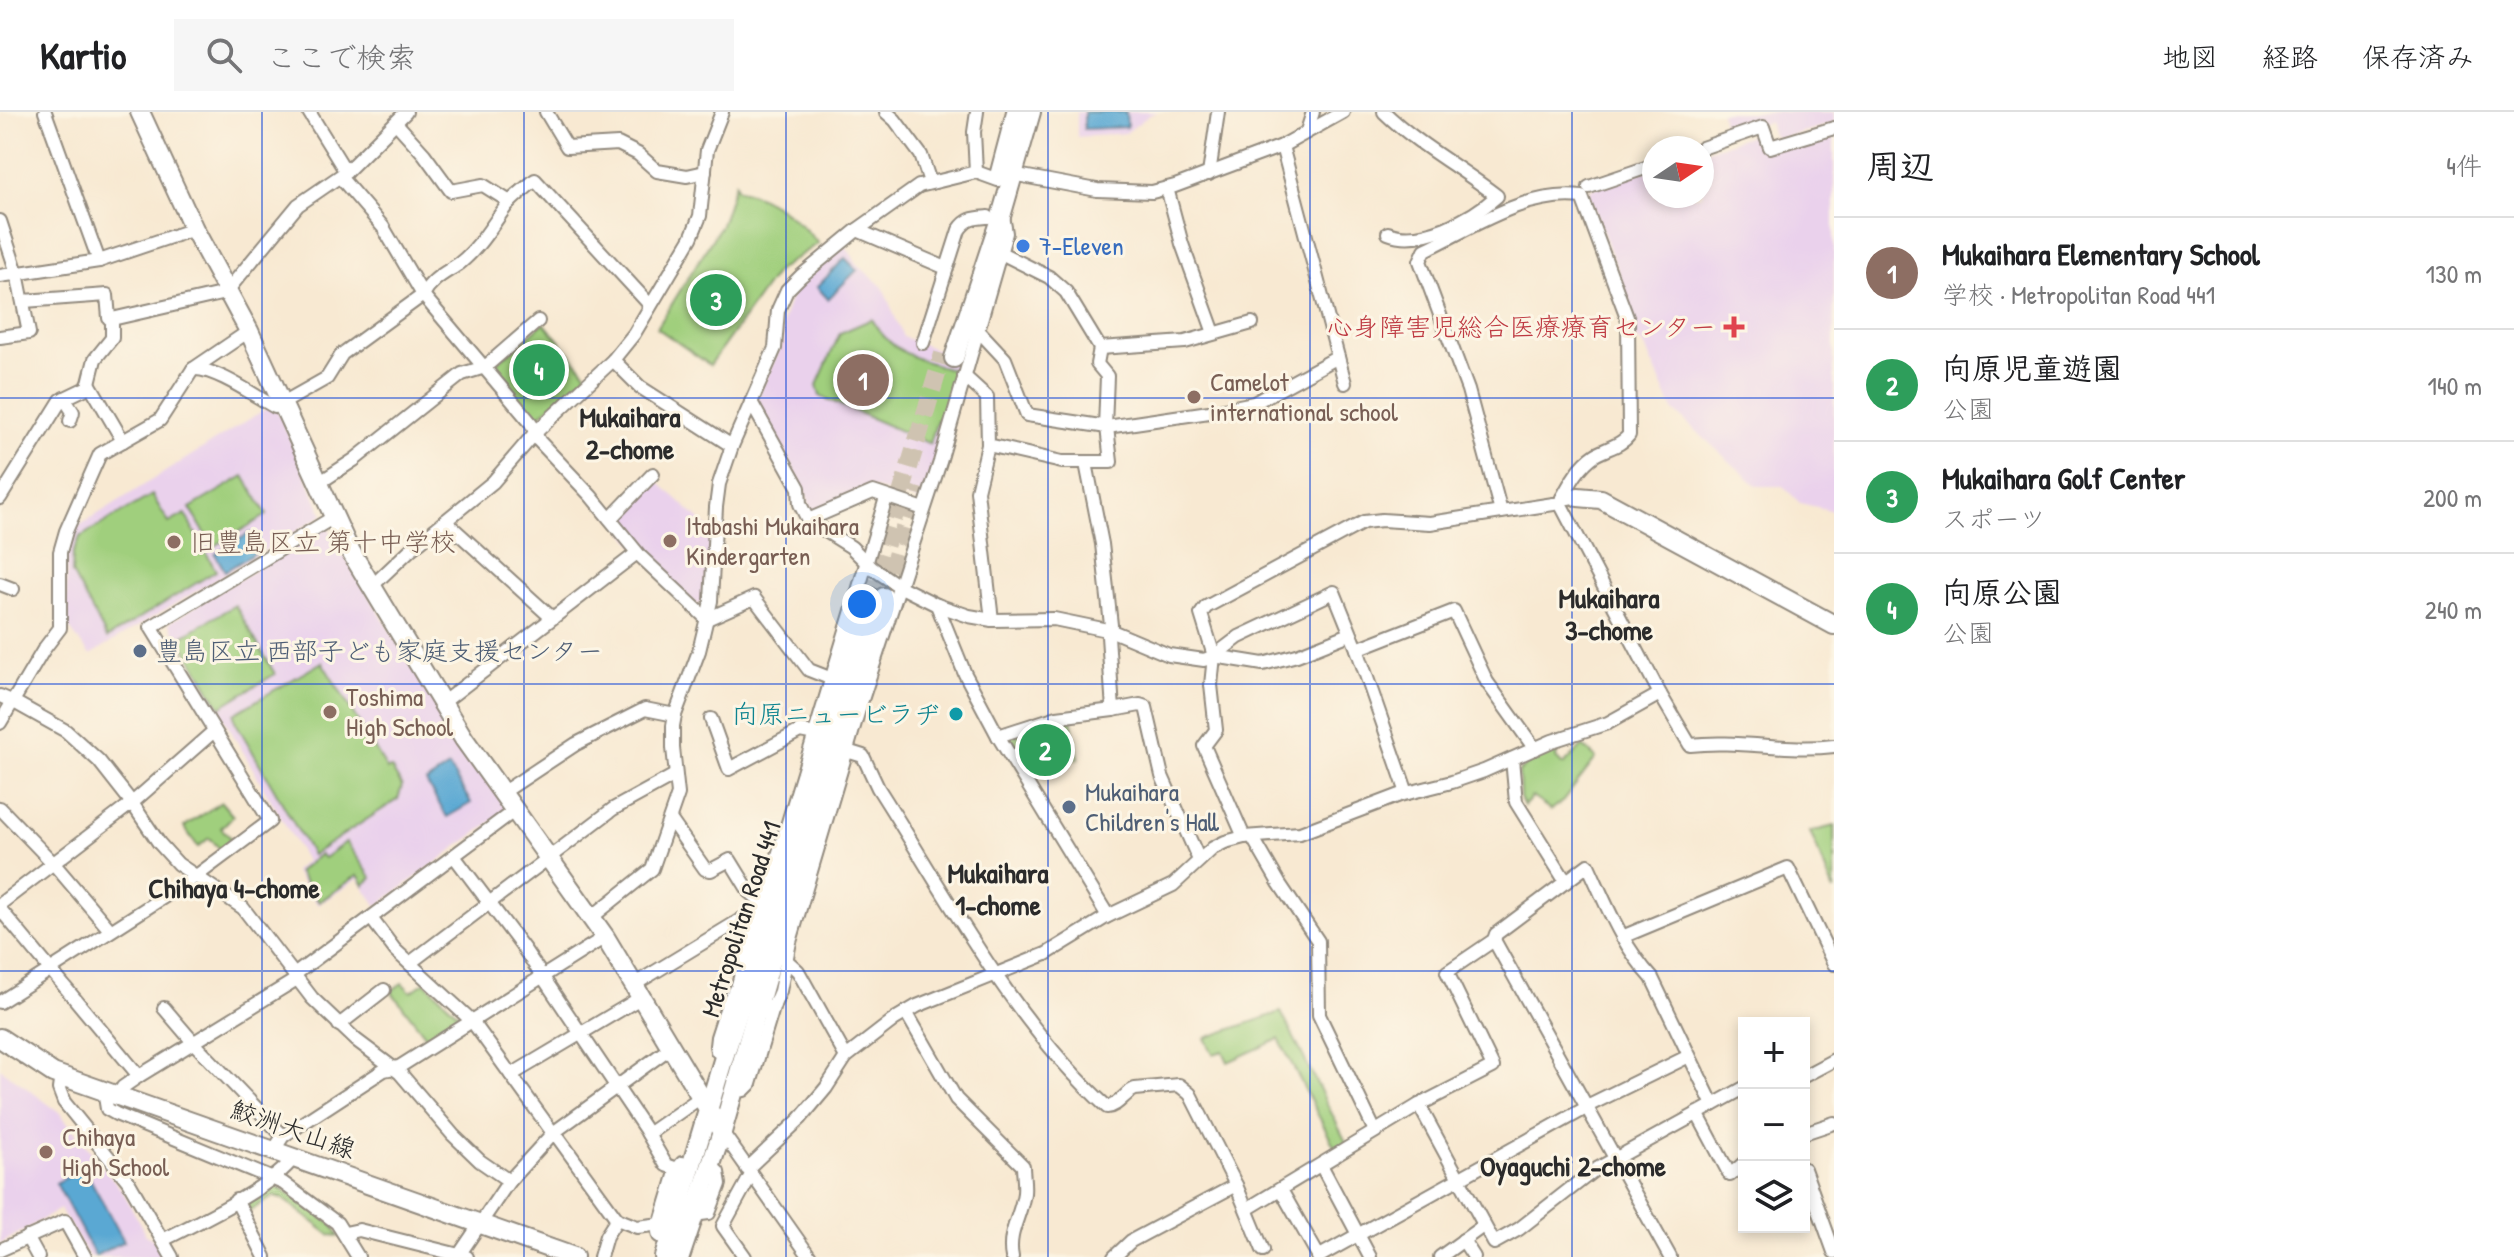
<!DOCTYPE html>
<html lang="ja">
<meta charset="utf-8">
<style>
:root{--surface:#fff;--page:#f6f6f6;--text:#202124;--muted:#757577;--line:#e0e0e0;--accent:#c8321e}
body{margin:0;font-family:"Patrick Hand","Klee One",sans-serif;background:var(--page);color:var(--text)}
.controls{position:absolute;right:24px;bottom:24px;display:grid;overflow:hidden;border-radius:0px;box-shadow:0 4px 12px #0003}
.controls button{width:72px;height:72px;display:grid;place-items:center;padding:0;border:0;border-bottom:2px solid var(--line);background:var(--surface);color:var(--text);font:40px sans-serif}
.compass{position:absolute;left:1642px;top:24px;width:72px;height:72px;border-radius:50%;background:var(--surface);box-shadow:0 4px 12px #0003;rotate:77deg}
.you{position:absolute;left:862px;top:492px;width:28px;height:28px;margin:-20px;border:6px solid #fff;border-radius:50%;background:#1a73e8;box-shadow:0 0 0 12px #1a73e833}
.badge{display:grid;place-items:center;width:52px;height:52px;border-radius:50%;background:var(--accent);color:#fff;font-size:26px;font-weight:700}
.pin{position:absolute;translate:-50% -50%;border:4px solid #fff;box-shadow:0 2px 8px #0006}
.list{margin:0;padding:0;list-style:none}
h2{display:flex;justify-content:space-between;align-items:center;height:104px;margin:0;padding:0 32px;font-size:34px}
h2 small{font-size:26px;font-weight:400;color:var(--muted)}
.list li{display:grid;grid-template-columns:52px 1fr auto;gap:24px;align-items:center;box-sizing:border-box;height:112px;padding:0 32px;border-top:2px solid var(--line)}
.list b{display:block;font-size:30px;white-space:nowrap}
.list p{margin:0;font-size:26px;white-space:nowrap;color:var(--muted)}
.list em{font-size:26px;font-style:normal;color:var(--muted)}
.icon{flex:none;width:44px;height:44px;fill:none;stroke:currentColor;stroke-width:2;stroke-linecap:round;stroke-linejoin:round}
.map{position:relative;flex:none;width:1834px;height:1145px;overflow:hidden}
header{display:flex;align-items:center;gap:48px;box-sizing:border-box;height:112px;padding:0 40px;background:var(--surface);border-bottom:2px solid var(--line)}
header strong{font-size:38px}
nav{display:flex;gap:44px;margin-inline-start:auto;font-size:28px}
.search{width:560px;height:72px;background:var(--page);display:flex;align-items:center;gap:20px;box-sizing:border-box;padding:0 28px;border-radius:0px;color:var(--muted);font-size:30px}
main{display:flex}
aside{flex:1;background:var(--surface)}
.map>svg:first-child{display:block}
.built{fill:#ead1ec}
.green{fill:#a0cf7d;stroke:#667d54;stroke-width:2}
.water{fill:#5aa8d3;stroke:#426a7f;stroke-width:2}
.lines{fill:none;stroke-linecap:round;stroke-linejoin:round}
.secondary-tunnel{stroke:#cfc3b1;stroke-width:18;stroke-dasharray:18 9;stroke-linecap:butt}
.street-casing{stroke:#928a7e;stroke-width:16}
.secondary-casing{stroke:#928a7e;stroke-width:22}
.street{stroke:#fff;stroke-width:12}
.secondary{stroke:#fff;stroke-width:18}
.grid{fill:none;stroke:#1d4ed8;stroke-width:2;stroke-opacity:0.55}
.shop-dot{fill:#3f7fe0;stroke:#fcf5e5;stroke-width:3}
.health-dot{fill:#e0444e;stroke:#fcf5e5;stroke-width:3}
.education-dot{fill:#8d6e63;stroke:#fcf5e5;stroke-width:3}
.service-dot{fill:#5c6f8a;stroke:#fcf5e5;stroke-width:3}
.culture-dot{fill:#0f9aa8;stroke:#fcf5e5;stroke-width:3}
.labels{text-anchor:middle;stroke-width:6;stroke-linejoin:round;paint-order:stroke}
.shop-label{font-size:26px;fill:#366cbe;stroke:#fcf5e5;text-anchor:start}
.health-label{font-size:26px;fill:#be3a42;stroke:#fcf5e5;text-anchor:end}
.education-label{font-size:26px;fill:#785e54;stroke:#fcf5e5;text-anchor:start}
.service-label{font-size:26px;fill:#4e5e75;stroke:#fcf5e5;text-anchor:start}
.culture-label{font-size:26px;fill:#0d838f;stroke:#fcf5e5;text-anchor:end}
.street-label{font-size:26px;fill:#2b2b2b;stroke:#fcf5e5}
.neighbourhood-label{font-size:28px;font-weight:bold;fill:#2b2b2b;stroke:#fcf5e5}
</style>
<header>
<strong>Kartio</strong>
<div class="search"><svg class="icon" aria-label="search" viewBox="0 0 24 24"><circle cx="10" cy="10" r="6"/><path d="M15 15l6 6"/></svg>ここで検索</div>
<nav><a>地図</a><a>経路</a><a>保存済み</a></nav>
</header>
<main>
<div class="map">
<svg width="1834" height="1145" viewBox="0 0 1834 1145">
<rect width="100%" height="100%" fill="#fcf5e5"/>
<filter id="ink" filterUnits="userSpaceOnUse"><feTurbulence type="fractalNoise" baseFrequency=".0125" numOctaves="2"/><feDisplacementMap in="SourceGraphic" scale="16" xChannelSelector="R" yChannelSelector="G"/><feConvolveMatrix kernelMatrix="1 2 1 2 8 2 1 2 1" color-interpolation-filters="sRGB"/></filter>
<filter id="wash" filterUnits="userSpaceOnUse"><feTurbulence type="fractalNoise" baseFrequency=".006" numOctaves="4" result="noise"/><feDisplacementMap in="SourceGraphic" scale="32" xChannelSelector="R" yChannelSelector="G"/><feGaussianBlur stdDeviation="1.8" result="paint"/><feColorMatrix in="noise" values="0 0 0 0 0 0 0 0 0 0 0 0 0 0 0 0 0 1.4 0 .05"/><feComposite in="paint" operator="in"/></filter>
<g filter="url(#wash)">
<rect width="100%" height="100%" fill="#f8e9d2"/>
<g class="built">
<polygon points="1077,0 1158,0 1149,3 1126,21 1077,25"/>
<polygon points="1721,0 1834,0 1834,11 1778,27 1773,23 1769,10 1728,23 1725,23"/>
<polygon points="1834,19 1834,399 1800,391 1783,374 1757,374 1673,298 1644,233 1634,224 1629,189 1589,82 1591,77 1654,56 1654,84 1702,84 1702,40 1756,21 1761,23 1766,39"/>
<polygon points="845,133 859,154 883,175 903,225 965,248 923,387 919,389 875,376 815,400 811,398 808,386 791,351 756,289 784,228 782,211 792,182 809,164"/>
<polygon points="267,296 278,300 323,403 90,543 66,512 67,442 74,417"/>
<polygon points="654,366 711,418 705,490 697,493 640,440 615,408"/>
<polygon points="327,414 423,573 507,698 377,794 358,767 318,793 294,759 306,749 169,511"/>
<polygon points="0,956 59,1000 123,1080 146,1123 159,1132 162,1142 156,1145 89,1145 60,1097 0,1132"/>
</g>
<g class="green">
<path d="M 735,71 L 737,77 C 772,86 795,105 818,131 L 777,159 L 710,253 L 657,216 L 721,113 Z"/>
<path d="M 872,207 C 890,242 922,249 957,259 L 941,309 L 937,308 L 930,332 L 820,284 L 817,273 L 840,221 Z"/>
<polygon points="544,211 587,262 534,308 492,255"/>
<polygon points="244,364 267,403 213,435 190,396"/>
<polygon points="152,383 169,411 185,402 216,459 107,526 72,461 73,441 80,425"/>
<polygon points="235,493 275,562 220,595 179,526"/>
<polygon points="322,550 387,657 391,656 402,674 398,687 312,743 235,609 234,602"/>
<polygon points="1071,607 1079,646 1026,660 1008,629 1009,625"/>
<polygon points="1583,634 1596,646 1563,689 1551,698 1532,685 1524,694 1520,686 1519,660 1533,648 1553,636 1557,641 1556,646 1563,653"/>
<polygon points="221,690 233,704 221,716 233,728 220,737 209,726 198,735 184,715"/>
<polygon points="1834,714 1834,779 1810,720"/>
<polygon points="346,730 372,766 364,773 358,763 319,790 298,760 320,742 324,746"/>
<polygon points="425,870 463,906 429,928 391,879 402,871 411,880"/>
<polygon points="1281,900 1347,1032 1336,1038 1279,927 1228,950 1223,939 1213,942 1205,926"/>
<polygon points="273,1071 333,1113 339,1124 330,1123 282,1086 274,1084 247,1100 242,1088"/>
</g>
<g class="water">
<polygon points="1084,0 1126,0 1127,15 1084,17"/>
<polygon points="845,146 857,158 828,187 817,175"/>
<polygon points="250,421 260,438 225,459 215,442"/>
<polygon points="449,655 471,691 447,705 426,670"/>
<polygon points="84,1056 124,1129 95,1144 56,1071"/>
</g>
</g>
<g filter="url(#ink)">
<g class="lines">
<g class="secondary-tunnel">
<polyline points="870,485 943,242"/>
<polyline points="884,485 916,375"/>
</g>
<defs>
<g id="street">
<polyline points="45,0 99,149"/>
<polyline points="309,0 346,60"/>
<polyline points="546,0 567,35 618,32 638,42 657,59 687,64 705,60"/>
<polyline points="886,0 895,8 921,43 930,70"/>
<path d="M 1384,0 C 1418,33 1460,55 1497,84 C 1472,107 1421,134 1388,121"/>
<polyline points="396,11 424,42 451,79 483,73 510,90"/>
<polyline points="1307,19 1313,0"/>
<polyline points="1702,36 1763,15 1770,35 1834,16"/>
<polyline points="976,60 974,20 977,0"/>
<polyline points="1012,62 1097,78 1152,80 1175,74 1282,34 1343,0"/>
<polyline points="1209,62 1218,0"/>
<polyline points="340,65 383,115 423,183 531,311 539,329 591,384 640,444 707,507 754,486 809,558 832,567"/>
<polyline points="1589,75 1654,53"/>
<polyline points="1167,76 1182,132 1214,221"/>
<polyline points="0,109 17,161 29,221 0,225"/>
<polyline points="857,118 946,156"/>
<polyline points="1001,141 1049,165 1066,180 1100,236 1185,230 1252,211"/>
<polyline points="0,164 99,149 194,117"/>
<polyline points="112,207 221,182 227,179 298,93 346,60 406,0"/>
<polyline points="978,218 1005,247 1027,303 1107,315 1209,300 1254,291 1338,245 1282,34"/>
<path d="M 923,231 L 959,118 C 967,106 974,106 988,105"/>
<polyline points="1100,236 1097,252 1107,264 1105,315"/>
<polyline points="1338,245 1345,271"/>
<polyline points="613,248 640,275 732,334"/>
<path d="M 193,257 C 214,255 255,284 275,295 L 281,292 L 327,266 L 342,242 L 423,183 C 432,166 446,161 460,151 C 480,135 492,113 507,93 C 515,84 526,76 535,68 L 650,193"/>
<polyline points="964,264 987,285 988,333 1062,350 1111,350 1107,315"/>
<polyline points="89,271 123,329"/>
<polyline points="64,286 73,300 70,309"/>
<polyline points="751,290 799,376 800,392 808,408 851,435 872,456 899,474 937,493 965,562 998,624 1108,804"/>
<polyline points="988,333 977,379 992,508"/>
<polyline points="1086,351 1102,432 1111,513 1108,524 1113,598 1140,593 1146,595 1162,664 1199,748"/>
<polyline points="319,371 354,348 462,262 485,255 538,209"/>
<polyline points="0,386 61,288 88,275 95,247 112,226 112,207 109,206 107,183 24,189"/>
<path d="M 1560,391 L 1660,582 L 1690,633 C 1738,627 1786,640 1834,634"/>
<path d="M 1501,400 L 1468,278 L 1420,149 L 1425,138 C 1473,115 1527,78 1582,85 L 1628,208 L 1629,323 C 1621,334 1606,336 1595,343 C 1580,353 1570,371 1562,386"/>
<polyline points="610,407 653,362"/>
<polyline points="808,408 873,380 924,397"/>
<polyline points="445,409 551,505"/>
<polyline points="0,472 13,477"/>
<polyline points="371,475 411,437 493,370 535,321 613,248 634,222 691,126 700,104 707,38 722,0"/>
<polyline points="937,493 969,504 992,508 1054,507 1112,519 1169,543 1204,548 1214,544 1239,525 1334,480 1357,537 1407,681"/>
<polyline points="1357,537 1454,499 1487,570 1535,637"/>
<polyline points="1214,544 1263,552 1297,543 1350,522"/>
<polyline points="0,584 14,590 66,619 99,649 132,691 159,731 178,752 243,796 312,886 356,928 400,961 453,1023 480,1049 509,1069"/>
<polyline points="441,592 637,441"/>
<polyline points="711,607 729,657 800,619 815,622"/>
<polyline points="0,611 44,537 60,516 60,440 66,419 100,342 160,308 193,257 249,219"/>
<polyline points="998,624 1057,605 1113,598"/>
<path d="M 847,639 L 863,644 L 878,676 C 947,784 1012,909 1107,995 C 1119,994 1124,981 1135,977 L 1179,973 L 1190,982 L 1236,1073 L 1263,1138"/>
<polyline points="1512,647 1516,690 1566,770"/>
<polyline points="502,681 576,632 645,597 675,603"/>
<polyline points="0,696 54,752 110,818"/>
<polyline points="670,707 705,757 711,758 730,748 749,779 760,788"/>
<polyline points="1244,725 1204,634 1216,618 1211,573 1214,544 1201,502 1206,495 1364,410 1382,408 1430,411 1560,391 1562,386 1569,386"/>
<polyline points="1253,726 1279,771 1318,829 1319,903 1375,1019"/>
<polyline points="454,744 524,837 645,1017 666,1053 677,1057"/>
<polyline points="772,786 770,770 886,386"/>
<polyline points="0,792 132,691 214,619"/>
<polyline points="0,797 139,964"/>
<polyline points="592,805 652,757 678,682 673,636 673,614 675,603 699,539 711,489 716,395 719,372 732,334 775,236 778,198 787,178 801,164 857,118 919,74 976,60 998,68"/>
<polyline points="371,806 395,838 472,909 553,1021"/>
<polyline points="1622,825 1788,756 1834,852"/>
<polyline points="1494,828 1670,1145"/>
<polyline points="786,848 798,859 846,945"/>
<polyline points="410,851 613,697 675,663"/>
<polyline points="294,863 515,698"/>
<polyline points="635,872 742,807 753,810"/>
<polyline points="0,890 195,765 270,709 151,515 334,405"/>
<polyline points="164,896 193,930 283,1024"/>
<path d="M 906,900 L 956,987 L 1023,1054 C 1023,1062 1025,1072 1024,1081 C 1021,1104 1007,1121 1012,1145"/>
<polyline points="756,904 774,893 780,879 790,830 860,594 940,350 1006,121 1003,104"/>
<polyline points="339,913 384,878"/>
<polyline points="724,945 717,939 716,934 717,925 729,888 737,876 744,852 744,841 760,788 771,781"/>
<polyline points="61,963 59,977 64,990 128,1069 172,1145"/>
<polyline points="511,963 642,885"/>
<polyline points="1804,964 1834,948"/>
<polyline points="104,978 107,997 116,1002 283,1071 337,1111 358,1145"/>
<polyline points="733,981 744,978 750,972 774,893"/>
<polyline points="118,983 123,975 139,964 297,867"/>
<polyline points="1419,993 1494,1131 1519,1117 1593,1059 1744,976"/>
<polyline points="1585,995 1689,944"/>
<polyline points="1697,1001 1730,1063 1744,1051"/>
<polyline points="554,1020 617,1107 637,1115 661,1112"/>
<polyline points="722,1020 810,1145"/>
<polyline points="1804,1021 1834,1011"/>
<polyline points="648,1022 701,985"/>
<polyline points="274,1038 283,1024 384,958 399,955 605,825"/>
<polyline points="1321,1053 1370,1145"/>
<polyline points="747,1057 800,1007 826,976 846,945 895,907 917,894 1046,842 1108,804 1173,773 1213,736 1225,730 1244,725 1300,721 1400,683 1452,670 1484,659 1552,629 1608,611 1660,582"/>
<polyline points="1804,1057 1834,1140"/>
<polyline points="1281,1078 1319,1145"/>
<polyline points="236,1088 265,1145"/>
<path d="M 1247,1097 L 1419,993 L 1493,955 L 1447,860 L 1494,828 L 1496,822 L 1588,753 C 1606,792 1622,834 1652,866 L 1713,993"/>
<polyline points="693,1103 709,1101 720,1072 718,1060 710,1053"/>
<polyline points="345,1121 359,1118 467,1145"/>
<polyline points="27,1125 38,1145"/>
<path d="M 163,1128 C 196,1111 275,1074 294,1045"/>
<polyline points="669,1128 659,1124 658,1120 677,1057 682,1051"/>
<polyline points="1463,1128 1474,1145"/>
<polyline points="0,1138 65,1109 85,1145"/>
<polyline points="459,1143 509,1069 553,1021 670,936"/>
<polyline points="600,1145 606,1124 617,1107"/>
<polyline points="745,1145 723,1114 751,1063"/>
<polyline points="1114,1145 1131,1129 1236,1073"/>
<polyline points="1318,1145 1586,996"/>
<polyline points="1440,1145 1483,1114"/>
</g>
<g id="secondary">
<polyline points="140,0 194,117 249,219 348,435 464,627 605,825 722,1020"/>
<polyline points="999,64 1016,0"/>
<polyline points="954,246 1002,101 1031,0"/>
<polyline points="1578,385 1601,387 1834,513"/>
<polyline points="0,926 53,961 574,1145"/>
<polyline points="664,1145 724,945 870,485"/>
<polyline points="680,1145 722,1020 778,825 884,485"/>
</g>
</defs>
<use href="#street" class="street-casing"/>
<use href="#secondary" class="secondary-casing"/>
<use href="#street" class="street"/>
<use href="#secondary" class="secondary"/>
</g>
</g>
<path class="grid" d="M 262,0 L 262,1145M 524,0 L 524,1145M 786,0 L 786,1145M 1048,0 L 1048,1145M 1310,0 L 1310,1145M 1572,0 L 1572,1145M 0,286 L 1834,286M 0,572 L 1834,572M 0,859 L 1834,859"/>
<circle class="shop-dot" cx="1023" cy="134" r="8"/>
<path class="health-dot" d="M1730 203h8v8h8v8h-8v8h-8v-8h-8v-8h8z"/>
<g class="education-dot">
<circle cx="1194" cy="285" r="8"/>
<circle cx="670" cy="429" r="8"/>
<circle cx="174" cy="430" r="8"/>
<circle cx="330" cy="600" r="8"/>
<circle cx="46" cy="1040" r="8"/>
</g>
<g class="service-dot">
<circle cx="140" cy="539" r="8"/>
<circle cx="1069" cy="695" r="8"/>
</g>
<circle class="culture-dot" cx="956" cy="602" r="8"/>
<g class="labels">
<g class="shop-label">
<text x="1039" y="143">7-Eleven</text>
</g>
<g class="health-label">
<text x="1716" y="224">心身障害児総合医療療育センター</text>
</g>
<g class="education-label">
<text x="1210" y="279">Camelot<tspan x="1210" dy="30">international school</tspan></text>
<text x="686" y="423">Itabashi Mukaihara<tspan x="686" dy="30">Kindergarten</tspan></text>
<text x="190" y="439">旧豊島区立 第十中学校</text>
<text x="346" y="594">Toshima<tspan x="346" dy="30">High School</tspan></text>
<text x="62" y="1034">Chihaya<tspan x="62" dy="30">High School</tspan></text>
</g>
<g class="service-label">
<text x="156" y="548">豊島区立 西部子ども家庭支援センター</text>
<text x="1085" y="689">Mukaihara<tspan x="1085" dy="30">Children's Hall</tspan></text>
</g>
<g class="culture-label">
<text x="940" y="611">向原ニュービラヂ</text>
</g>
<g class="street-label">
<text transform="translate(741 807) rotate(-72)" y="9">Metropolitan Road 441</text>
<text transform="translate(293 1017) rotate(19)" y="9">鮫洲大山線</text>
</g>
<g class="neighbourhood-label">
<text x="630" y="315">Mukaihara<tspan x="630" dy="32">2-chome</tspan></text>
<text x="1609" y="496">Mukaihara<tspan x="1609" dy="32">3-chome</tspan></text>
<text x="998" y="771">Mukaihara<tspan x="998" dy="32">1-chome</tspan></text>
<text x="234" y="786">Chihaya 4-chome</text>
<text x="1573" y="1064">Oyaguchi 2-chome</text>
</g>
</g>
</svg>
<div class="controls">
<button>+</button>
<button>−</button>
<button><svg class="icon" aria-label="layers" viewBox="0 0 24 24"><path d="M12 4l9 5-9 5-9-5zM3 14l9 5 9-5"/></svg></button>
</div>
<svg class="compass" viewBox="-18 -18 36 36"><path d="M0-13l5 13h-10z" fill="#e53935"/><path d="M0 13l5-13h-10z" fill="#757577"/></svg>
<div class="you"></div>
<div class="pin badge" style="left:863px;top:268px;background:#8d6e63">1</div>
<div class="pin badge" style="left:1045px;top:638px;background:#2e9e5b">2</div>
<div class="pin badge" style="left:716px;top:188px;background:#2e9e5b">3</div>
<div class="pin badge" style="left:539px;top:258px;background:#2e9e5b">4</div>
</div>
<aside>
<h2>周辺<small>4件</small></h2>
<ul class="list">
<li><span class="badge" style="background:#8d6e63">1</span><div><b>Mukaihara Elementary School</b><p>学校 · Metropolitan Road 441</p></div><em>130 m</em></li>
<li><span class="badge" style="background:#2e9e5b">2</span><div><b>向原児童遊園</b><p>公園</p></div><em>140 m</em></li>
<li><span class="badge" style="background:#2e9e5b">3</span><div><b>Mukaihara Golf Center</b><p>スポーツ</p></div><em>200 m</em></li>
<li><span class="badge" style="background:#2e9e5b">4</span><div><b>向原公園</b><p>公園</p></div><em>240 m</em></li>
</ul>
</aside>
</main>
